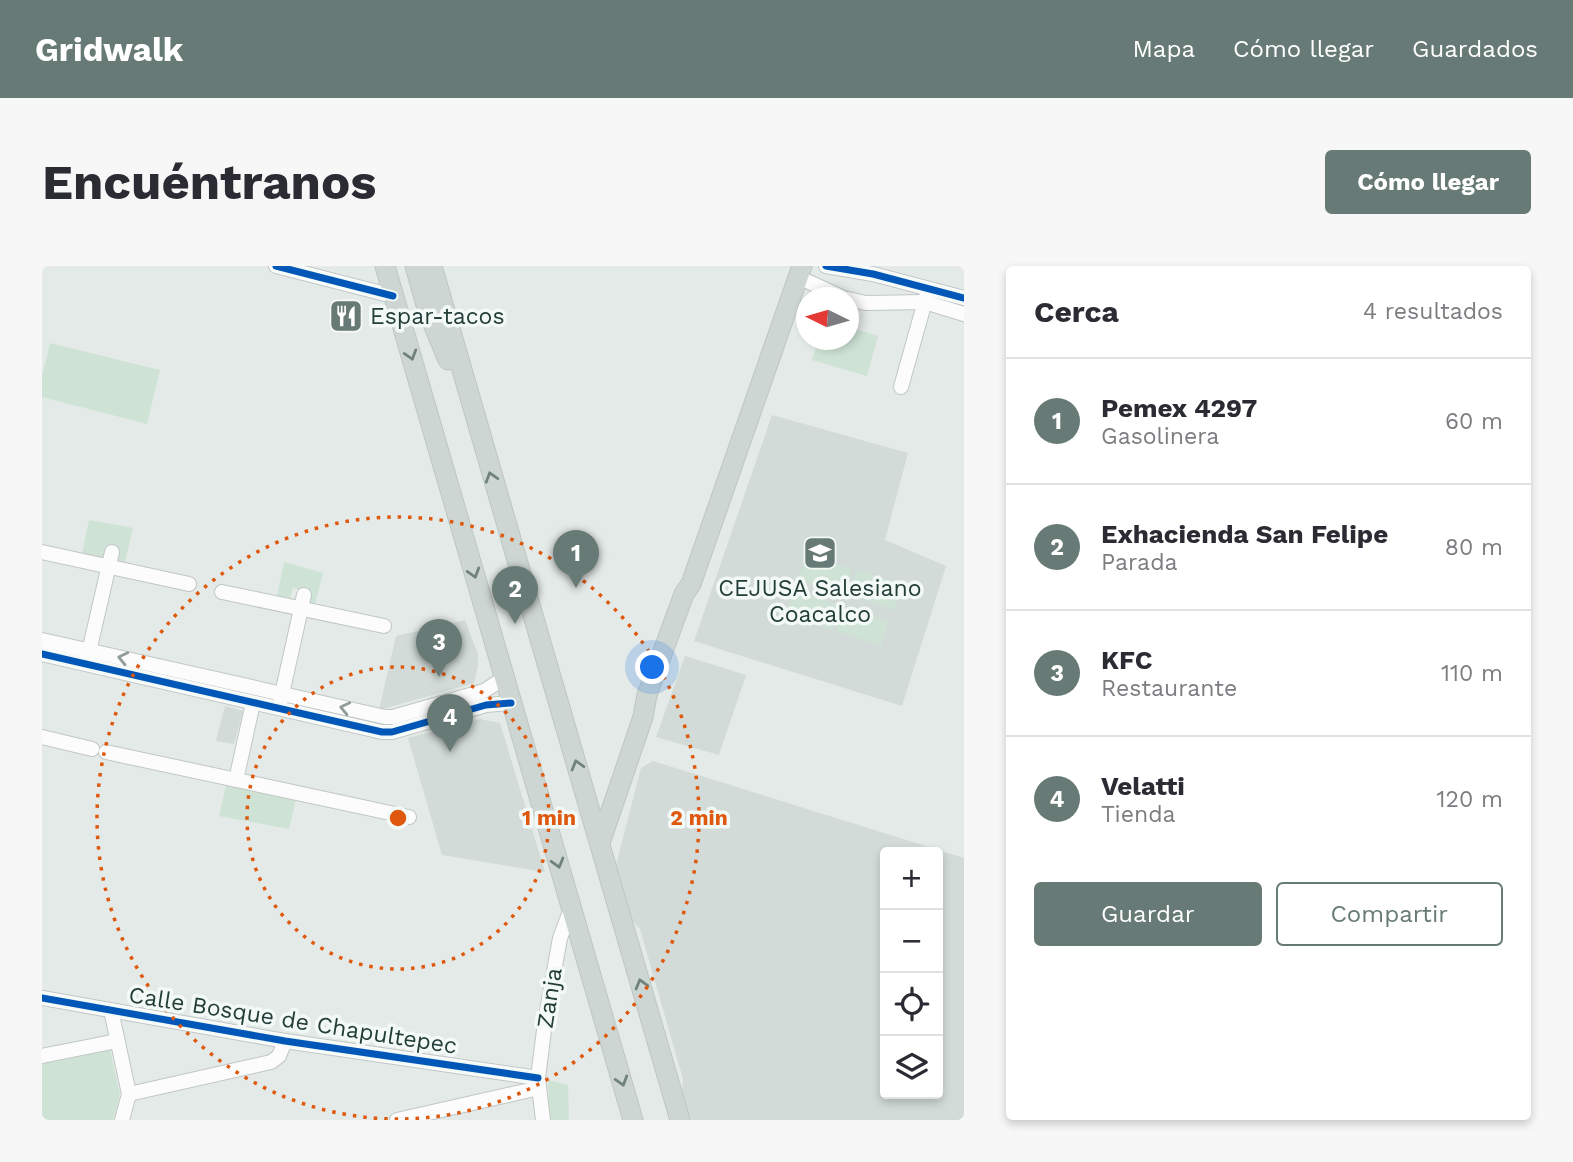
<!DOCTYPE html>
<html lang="es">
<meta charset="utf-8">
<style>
:root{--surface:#fff;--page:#f7f7f7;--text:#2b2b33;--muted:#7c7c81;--line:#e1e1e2;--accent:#677a75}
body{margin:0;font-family:"Work Sans",sans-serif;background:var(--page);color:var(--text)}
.controls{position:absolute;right:21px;bottom:21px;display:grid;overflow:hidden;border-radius:7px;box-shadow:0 4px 10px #0003}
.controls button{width:63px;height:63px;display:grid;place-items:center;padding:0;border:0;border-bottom:2px solid var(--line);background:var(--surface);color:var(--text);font:35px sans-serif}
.compass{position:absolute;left:754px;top:21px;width:63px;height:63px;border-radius:50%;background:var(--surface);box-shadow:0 4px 10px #0003;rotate:275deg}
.you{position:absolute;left:611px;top:402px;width:24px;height:24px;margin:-18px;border:5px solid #fff;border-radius:50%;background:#1a73e8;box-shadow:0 0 0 10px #1a73e833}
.badge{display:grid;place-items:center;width:46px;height:46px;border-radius:50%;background:var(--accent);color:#fff;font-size:23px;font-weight:700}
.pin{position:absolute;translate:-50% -58px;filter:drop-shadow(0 2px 4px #0008)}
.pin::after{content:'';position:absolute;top:37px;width:24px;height:21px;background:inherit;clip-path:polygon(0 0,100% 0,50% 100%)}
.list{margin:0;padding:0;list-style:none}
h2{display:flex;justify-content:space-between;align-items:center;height:91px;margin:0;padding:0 28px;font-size:30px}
h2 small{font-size:23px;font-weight:400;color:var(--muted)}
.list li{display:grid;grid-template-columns:46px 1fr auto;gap:21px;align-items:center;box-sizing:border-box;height:126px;padding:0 28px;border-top:2px solid var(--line)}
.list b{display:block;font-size:26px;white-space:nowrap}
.list p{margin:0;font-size:23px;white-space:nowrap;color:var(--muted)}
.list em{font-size:23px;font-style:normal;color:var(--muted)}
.actions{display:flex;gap:14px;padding:21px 28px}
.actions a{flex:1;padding:16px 0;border:2px solid var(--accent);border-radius:7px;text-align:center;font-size:24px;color:var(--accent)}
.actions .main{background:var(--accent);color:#fff}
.icon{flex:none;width:38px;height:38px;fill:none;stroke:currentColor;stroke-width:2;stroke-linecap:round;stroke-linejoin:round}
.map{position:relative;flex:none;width:922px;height:854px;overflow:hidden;border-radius:7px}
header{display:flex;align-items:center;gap:42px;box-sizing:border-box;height:98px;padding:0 35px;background:var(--accent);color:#fff}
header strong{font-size:33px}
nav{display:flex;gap:38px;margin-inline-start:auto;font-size:24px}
.intro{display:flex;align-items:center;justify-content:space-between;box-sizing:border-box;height:168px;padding:0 42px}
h1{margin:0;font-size:49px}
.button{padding:18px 32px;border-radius:7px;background:var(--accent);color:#fff;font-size:24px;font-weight:700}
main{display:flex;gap:42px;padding:0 42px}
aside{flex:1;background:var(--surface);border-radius:7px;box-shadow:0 4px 10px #0003}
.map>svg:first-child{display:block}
.built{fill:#d2dbd7;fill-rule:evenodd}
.green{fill:#cee3d5}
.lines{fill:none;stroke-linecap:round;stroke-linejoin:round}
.minor-casing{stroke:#c1c7c5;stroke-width:16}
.major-casing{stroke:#bdc6c3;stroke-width:21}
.minor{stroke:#fbfcfb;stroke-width:14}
.major{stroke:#ced6d3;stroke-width:19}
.cycleway-casing{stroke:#f3f9f6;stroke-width:11}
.cycleway{stroke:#0057b8;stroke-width:7}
.oneway{stroke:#70827e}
.oneway2{stroke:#8f9c9a}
.ring{fill:none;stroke:#de580e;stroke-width:3.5;stroke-dasharray:3.5 7}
.labels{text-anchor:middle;stroke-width:7;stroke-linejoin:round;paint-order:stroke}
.poi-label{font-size:23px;fill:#233d38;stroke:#f3f9f6;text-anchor:start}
.street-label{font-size:23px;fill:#233d38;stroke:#f3f9f6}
.centre{fill:#de580e;stroke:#f3f9f6;stroke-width:3.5}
.ring-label{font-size:21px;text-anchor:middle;font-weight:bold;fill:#de580e;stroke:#f3f9f6;stroke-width:7;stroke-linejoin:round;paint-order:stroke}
</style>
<header>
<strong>Gridwalk</strong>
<nav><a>Mapa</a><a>Cómo llegar</a><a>Guardados</a></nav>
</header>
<div class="intro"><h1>Encuéntranos</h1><a class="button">Cómo llegar</a></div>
<main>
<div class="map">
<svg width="922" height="854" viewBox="0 0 922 854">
<rect width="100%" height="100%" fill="#e4eae7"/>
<g class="built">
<polygon points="730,149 866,187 843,274 904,300 860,440 652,375"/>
<polygon points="423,354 436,388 436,400 432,417 337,444 354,370"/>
<polygon points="643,390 704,409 677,489 614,471"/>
<polygon points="183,440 201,445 192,478 174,475"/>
<polygon points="438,453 458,457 503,606 400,589 366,472"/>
<path d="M 611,495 L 922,592 L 922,854 L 649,854 L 640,825 L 641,813 L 598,663 L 584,648 L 574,599 L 599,502 ZM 843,586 L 896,586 L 896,828 L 843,828 Z"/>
</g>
<g class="green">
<polygon points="807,61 836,70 825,110 770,94 776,74 806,74"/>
<polygon points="8,77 118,104 105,158 0,131 0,110"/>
<polygon points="47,254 91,262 83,296 40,288"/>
<polygon points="764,289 809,303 802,328 756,313"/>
<polygon points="242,296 281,307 273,338 265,335 265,325 251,322 248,333 235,330"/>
<polygon points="815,304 860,318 853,344 807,328"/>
<polygon points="752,325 797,339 790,364 744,348"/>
<polygon points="802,341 846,355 839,380 794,365"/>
<polygon points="184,519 254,533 247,563 177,550"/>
<polygon points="68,784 78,829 71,854 0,854 0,798"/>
<polygon points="506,814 526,819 527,854 508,854"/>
</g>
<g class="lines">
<defs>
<g id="minor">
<polyline points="234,0 351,30"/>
<polyline points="784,0 831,8 922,32"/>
<polyline points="756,11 802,32"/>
<polyline points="806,33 824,37 883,36 922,48"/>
<polyline points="859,121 885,28"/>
<polyline points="0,286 147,318"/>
<polyline points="180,326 342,360"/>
<polyline points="0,374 343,451 351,451 442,425 462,412"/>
<polyline points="0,388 340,466 350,466 444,439 469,437"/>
<polyline points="45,394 70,286"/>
<polyline points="238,437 262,329"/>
<polyline points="0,471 50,483"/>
<polyline points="64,486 367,551"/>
<polyline points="194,514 211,437"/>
<polyline points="0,732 243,775 496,812"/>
<polyline points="69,744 87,828 80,854"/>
<polyline points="0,790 75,775"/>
<polyline points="87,828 229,796 237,790 243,775"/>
<polyline points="355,854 497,822"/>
<polyline points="501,854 496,812 503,756 518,672 529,643"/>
</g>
<g id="major">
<polyline points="343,0 591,854"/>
<polyline points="373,0 386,46 406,94"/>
<path d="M 390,0 C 472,285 555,569 638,854"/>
<polyline points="558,577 601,451 605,429 642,328 649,318 760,0"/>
</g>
</defs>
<use href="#minor" class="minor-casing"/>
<use href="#major" class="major-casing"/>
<use href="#minor" class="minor"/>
<use href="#major" class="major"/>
<defs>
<g id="cycleway">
<polyline points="234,0 351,30"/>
<polyline points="784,0 831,8 922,32"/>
<polyline points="0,388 340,466 350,466 444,439 469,437"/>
<polyline points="0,732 243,775 496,812"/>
</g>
</defs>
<use href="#cycleway" class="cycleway-casing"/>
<use href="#cycleway" class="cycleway"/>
</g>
<defs><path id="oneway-chevron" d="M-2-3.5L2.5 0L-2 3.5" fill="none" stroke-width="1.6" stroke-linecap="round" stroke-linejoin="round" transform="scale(1.75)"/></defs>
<g class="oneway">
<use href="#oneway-chevron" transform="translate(369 89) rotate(73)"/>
<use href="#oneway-chevron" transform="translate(449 211) rotate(-107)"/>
<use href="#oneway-chevron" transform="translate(432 307) rotate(73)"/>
<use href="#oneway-chevron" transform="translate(535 499) rotate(-106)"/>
<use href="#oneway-chevron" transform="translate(516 597) rotate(74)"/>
<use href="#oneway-chevron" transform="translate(599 718) rotate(-106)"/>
<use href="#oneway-chevron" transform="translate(580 815) rotate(73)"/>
</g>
<g class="oneway2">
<use href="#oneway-chevron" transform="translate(81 392) rotate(-167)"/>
<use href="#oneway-chevron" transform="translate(303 442) rotate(-167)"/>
</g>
<g class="ring">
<circle cx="356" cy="552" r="151"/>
<circle cx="356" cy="552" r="301"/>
</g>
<defs>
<symbol id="restaurant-square" viewBox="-11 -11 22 22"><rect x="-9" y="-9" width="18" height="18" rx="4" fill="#677a75" stroke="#f3f9f6"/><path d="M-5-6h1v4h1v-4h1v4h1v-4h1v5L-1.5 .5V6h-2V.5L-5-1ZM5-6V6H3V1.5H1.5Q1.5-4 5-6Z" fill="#fff"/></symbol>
<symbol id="university-square" viewBox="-11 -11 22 22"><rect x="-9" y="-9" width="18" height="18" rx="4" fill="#677a75" stroke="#f3f9f6"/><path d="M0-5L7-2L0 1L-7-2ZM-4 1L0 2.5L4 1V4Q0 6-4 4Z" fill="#fff"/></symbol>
</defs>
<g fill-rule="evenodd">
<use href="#restaurant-square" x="285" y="31" width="38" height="38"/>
<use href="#university-square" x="759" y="268" width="38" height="38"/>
</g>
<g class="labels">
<g class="poi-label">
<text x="328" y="58">Espar-tacos</text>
<text x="778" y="330" text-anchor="middle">CEJUSA Salesiano<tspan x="778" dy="26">Coacalco</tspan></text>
</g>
<g class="street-label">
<text transform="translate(507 732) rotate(-81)" y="8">Zanja</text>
<text transform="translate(251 754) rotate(9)" y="8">Calle Bosque de Chapultepec</text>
</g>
</g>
<circle cx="356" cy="552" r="10" class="centre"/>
<g class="ring-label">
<text x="507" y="559">1 min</text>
<text x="657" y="559">2 min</text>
</g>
</svg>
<div class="controls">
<button>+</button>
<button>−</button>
<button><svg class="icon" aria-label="locate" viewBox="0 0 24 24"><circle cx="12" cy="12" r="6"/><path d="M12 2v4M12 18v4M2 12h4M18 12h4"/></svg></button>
<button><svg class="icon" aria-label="layers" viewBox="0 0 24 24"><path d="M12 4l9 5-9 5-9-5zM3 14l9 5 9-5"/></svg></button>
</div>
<svg class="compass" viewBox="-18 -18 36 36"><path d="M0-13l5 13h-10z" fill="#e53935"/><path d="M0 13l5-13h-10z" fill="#7c7c81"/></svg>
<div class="you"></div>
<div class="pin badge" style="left:534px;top:322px">1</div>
<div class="pin badge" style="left:473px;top:358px">2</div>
<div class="pin badge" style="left:397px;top:411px">3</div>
<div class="pin badge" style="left:408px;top:486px">4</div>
</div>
<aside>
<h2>Cerca<small>4 resultados</small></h2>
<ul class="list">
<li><span class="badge">1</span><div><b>Pemex 4297</b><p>Gasolinera</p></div><em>60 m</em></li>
<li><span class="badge">2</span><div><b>Exhacienda San Felipe</b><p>Parada</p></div><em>80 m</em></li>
<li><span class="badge">3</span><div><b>KFC</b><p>Restaurante</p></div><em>110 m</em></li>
<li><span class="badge">4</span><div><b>Velatti</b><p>Tienda</p></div><em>120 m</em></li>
</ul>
<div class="actions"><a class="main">Guardar</a><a>Compartir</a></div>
</aside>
</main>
